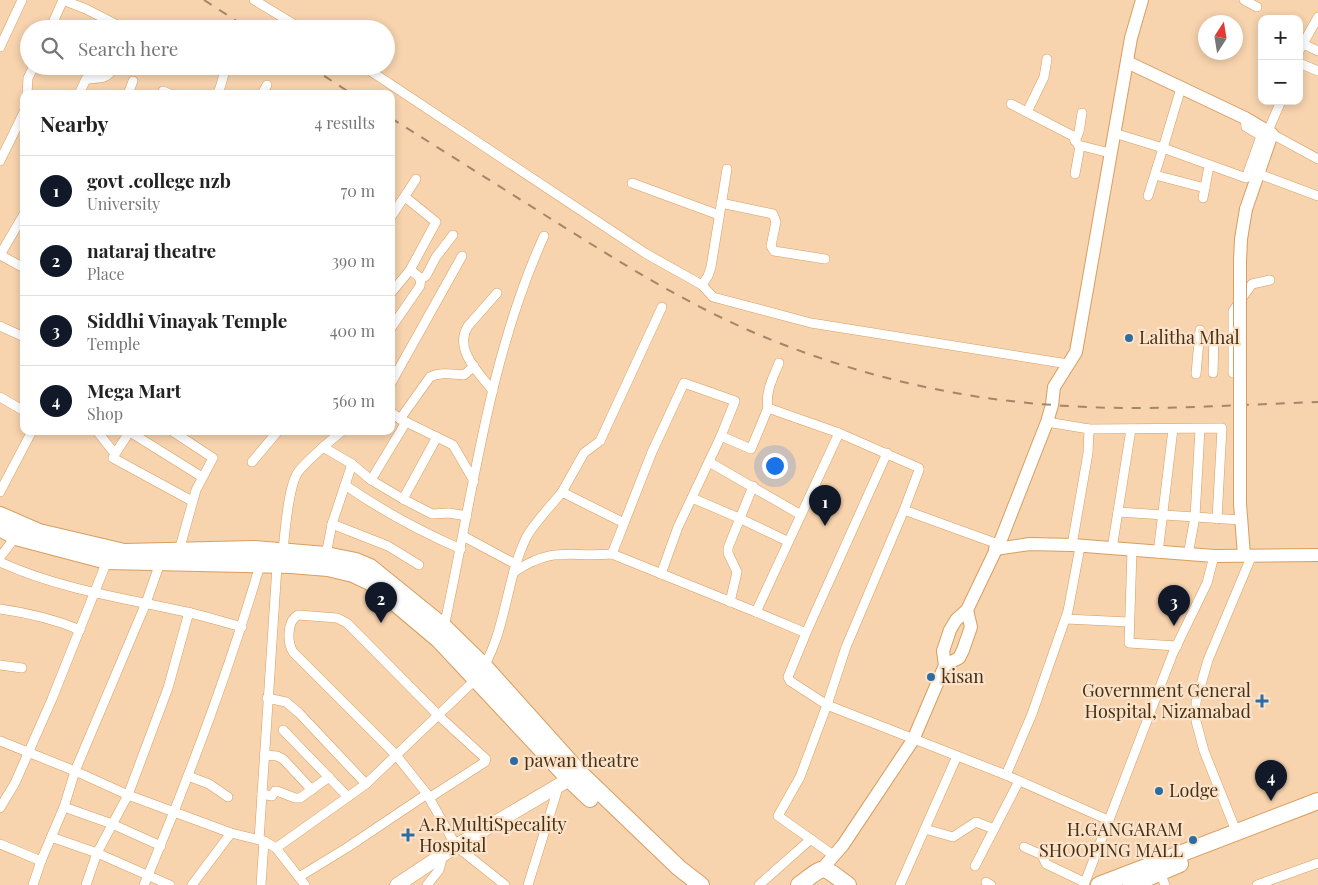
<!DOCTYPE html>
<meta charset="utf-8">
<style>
:root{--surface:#fff;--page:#f2f2f2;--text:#222;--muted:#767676;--line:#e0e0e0;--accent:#111827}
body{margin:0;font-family:"Playfair Display",serif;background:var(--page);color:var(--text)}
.controls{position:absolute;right:15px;top:15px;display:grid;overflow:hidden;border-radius:10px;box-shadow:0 2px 8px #0003}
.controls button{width:45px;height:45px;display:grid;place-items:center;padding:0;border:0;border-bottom:1px solid var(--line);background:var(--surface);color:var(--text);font:25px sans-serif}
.compass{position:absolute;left:1198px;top:15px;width:45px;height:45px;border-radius:50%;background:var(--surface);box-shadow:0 2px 8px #0003;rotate:12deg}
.you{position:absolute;left:774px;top:465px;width:18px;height:18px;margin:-12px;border:4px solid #fff;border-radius:50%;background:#1a73e8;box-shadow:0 0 0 8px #1a73e833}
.badge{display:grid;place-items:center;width:32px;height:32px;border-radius:50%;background:var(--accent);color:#fff;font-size:16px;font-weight:700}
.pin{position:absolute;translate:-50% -41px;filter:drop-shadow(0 1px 2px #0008)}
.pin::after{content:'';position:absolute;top:26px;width:18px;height:15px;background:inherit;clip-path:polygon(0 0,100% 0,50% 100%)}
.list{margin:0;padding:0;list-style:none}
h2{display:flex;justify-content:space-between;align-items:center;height:65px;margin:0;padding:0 20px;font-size:21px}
h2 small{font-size:16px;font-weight:400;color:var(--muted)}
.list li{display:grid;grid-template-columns:32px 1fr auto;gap:15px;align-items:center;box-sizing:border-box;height:70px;padding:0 20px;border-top:1px solid var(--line)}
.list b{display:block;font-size:19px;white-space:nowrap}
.list p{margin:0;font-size:16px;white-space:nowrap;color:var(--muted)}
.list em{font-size:16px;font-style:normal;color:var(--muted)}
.icon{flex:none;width:28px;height:28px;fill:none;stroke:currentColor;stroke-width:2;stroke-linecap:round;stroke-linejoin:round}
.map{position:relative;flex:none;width:1318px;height:885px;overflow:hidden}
.search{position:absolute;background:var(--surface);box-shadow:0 2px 8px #0003;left:20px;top:20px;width:375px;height:55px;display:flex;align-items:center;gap:12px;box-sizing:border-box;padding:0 18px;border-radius:28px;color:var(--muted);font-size:19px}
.panel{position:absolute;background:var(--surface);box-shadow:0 2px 8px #0003;left:20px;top:90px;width:375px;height:345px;border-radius:10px}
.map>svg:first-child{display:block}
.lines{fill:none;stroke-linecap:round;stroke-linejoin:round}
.street-casing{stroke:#d89e5f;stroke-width:10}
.secondary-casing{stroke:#d89e5f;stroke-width:14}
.primary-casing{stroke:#d89e5f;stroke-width:15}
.highway-casing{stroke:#d89e5f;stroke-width:18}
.street{stroke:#fff;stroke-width:9}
.secondary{stroke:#fff;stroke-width:12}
.primary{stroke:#fff;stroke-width:14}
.highway{stroke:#fff;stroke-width:16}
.rail{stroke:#a48766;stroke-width:2;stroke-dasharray:9 9;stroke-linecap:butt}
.secondary-bridge-casing{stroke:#d89e5f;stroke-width:14;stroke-linecap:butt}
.secondary-bridge{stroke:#fff;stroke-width:12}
.poi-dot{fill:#2c6ca3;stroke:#fbe3ca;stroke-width:2}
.labels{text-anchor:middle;stroke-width:4.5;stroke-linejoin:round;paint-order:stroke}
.poi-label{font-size:18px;fill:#473015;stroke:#fbe3ca;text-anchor:start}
</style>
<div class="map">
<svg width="1318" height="885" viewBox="0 0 1318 885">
<rect width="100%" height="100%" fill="#f7d3ae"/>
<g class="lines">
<defs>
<g id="street">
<polyline points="63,0 86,9 125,29"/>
<polyline points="254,0 302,29"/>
<polyline points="1244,0 1257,7"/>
<polyline points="50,29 63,0"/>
<polyline points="1303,44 1318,51"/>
<polyline points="0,47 22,0"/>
<polyline points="1299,51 1318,17"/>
<polyline points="1299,63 1318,71"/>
<polyline points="363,66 645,253 702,285 713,297 811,323 1068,364"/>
<polyline points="163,91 170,94"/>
<polyline points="27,94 28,78 34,66"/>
<path d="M 79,94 L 86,79 C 100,78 108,80 114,66"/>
<polyline points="128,94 133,81"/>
<polyline points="217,94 220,88 224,74 218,66"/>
<polyline points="262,94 267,85"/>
<polyline points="1011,104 1073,136 1078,145 1110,153"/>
<polyline points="1027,112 1044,77 1047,59"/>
<polyline points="1268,131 1281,101"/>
<polyline points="1114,133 1163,148 1181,88"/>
<polyline points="1272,134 1318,159"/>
<polyline points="1075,141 1079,132 1082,113"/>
<polyline points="0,161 24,112"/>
<polyline points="1075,174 1080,146"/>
<polyline points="1259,174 1318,196"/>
<polyline points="1155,175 1205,188"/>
<polyline points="632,183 719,215"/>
<polyline points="1148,196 1163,148 1246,178 1261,136 1246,127 1245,118"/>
<polyline points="1203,198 1209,166"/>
<polyline points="721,203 773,214 776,222 771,246 774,251 825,259"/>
<polyline points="24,214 0,255 24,268"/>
<polyline points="391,217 416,179"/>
<polyline points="421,279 426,276 436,257 453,235"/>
<polyline points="702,285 708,276 711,267 727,169"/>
<polyline points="391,293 410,270 436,222 405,197"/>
<polyline points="0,326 24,337"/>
<path d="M 391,328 L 420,286 C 422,277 417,275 410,270"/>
<polyline points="1213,373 1214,336"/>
<polyline points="1233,373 1233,311 1252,284 1270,280"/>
<polyline points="1196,374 1200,330"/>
<polyline points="391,383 462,256"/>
<path d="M 493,391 C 479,373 453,349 468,326 L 497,293"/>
<polyline points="0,397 24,411"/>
<path d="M 768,408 C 765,392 773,378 779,363"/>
<polyline points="391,412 400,419 453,445 474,481"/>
<path d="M 400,419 L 430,377 C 440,372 452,374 464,375 L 474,366"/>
<polyline points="1047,422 1089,429 1222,428 1217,519"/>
<polyline points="97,431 115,454 113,458 192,501"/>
<polyline points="172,431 213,458 196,490 179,551"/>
<polyline points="130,432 202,477"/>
<polyline points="323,447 342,431"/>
<polyline points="115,454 130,431"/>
<polyline points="252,462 278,431"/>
<polyline points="709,462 801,515"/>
<polyline points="371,480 406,422"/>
<path d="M 345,485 C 384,512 417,530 461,549"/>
<polyline points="0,492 32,431"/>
<polyline points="562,492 584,453 600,441 662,307"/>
<polyline points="692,498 739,518 787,541"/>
<polyline points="403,499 437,437"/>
<polyline points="904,510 846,647 827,705 1006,775 1108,820"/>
<polyline points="1118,512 1241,520"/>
<polyline points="332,524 352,464"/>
<polyline points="463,536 517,565"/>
<polyline points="1072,545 1088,453 1089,429"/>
<polyline points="1112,549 1131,429"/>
<path d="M 283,551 C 285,532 288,487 298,472 C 305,463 315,455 323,447 L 352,464 L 371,480 L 403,499 L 432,514 L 449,513 L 467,516"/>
<polyline points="1132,551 1129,643 1177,646"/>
<polyline points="1158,553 1173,429"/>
<polyline points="326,555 332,524 388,546 419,565"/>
<polyline points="1188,555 1195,517 1200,429"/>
<polyline points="0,557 17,535"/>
<path d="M 0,562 C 59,589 124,598 186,612 C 205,616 223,622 242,627"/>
<path d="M 514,572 C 555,545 569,558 612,554"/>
<polyline points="661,574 678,527 721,436"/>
<polyline points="730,602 737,572 728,553 728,548 753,486"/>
<path d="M 0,609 C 28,613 54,619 80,630"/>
<polyline points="756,612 612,554 652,452 684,383 735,401 721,436 751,449 768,408 839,433"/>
<polyline points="1066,619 1129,622"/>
<path d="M 444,627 C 473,496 488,359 544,236"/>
<polyline points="806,633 887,453"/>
<polyline points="0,665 22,668"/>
<polyline points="267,698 286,702 299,713 366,784"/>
<polyline points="283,730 348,797"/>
<polyline points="0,741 75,771 128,795 231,833 264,841 276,848 305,885"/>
<polyline points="264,755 277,756 283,759 312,790"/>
<polyline points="1006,775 1032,714 1068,611 1080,547"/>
<polyline points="188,776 209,784 228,797"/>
<polyline points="262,794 272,796 275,791 277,791 295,798 300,798 329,777"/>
<path d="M 429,798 L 485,762 L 486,759 L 439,716 L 347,623 L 337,618 L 298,615 C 287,621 287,642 293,652 L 396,755 L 427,794 L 456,846 L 505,885"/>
<polyline points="64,807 112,824 161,846"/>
<polyline points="0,808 15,783 52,699 107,561"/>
<polyline points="925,829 953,837 976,822 994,829"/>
<polyline points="1236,831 1204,751 1196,721 1196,702 1208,660 1252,555"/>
<polyline points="51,837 97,853 170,885"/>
<polyline points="259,840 277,566"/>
<polyline points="0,844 41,861 64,807 75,771 146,603 160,563"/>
<polyline points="1024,847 1042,855 1046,864 1084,882"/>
<path d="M 276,848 L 366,784 L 476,679 C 507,636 504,584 526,538 C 533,524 552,505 562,492 L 624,523"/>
<polyline points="833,855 778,816 800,777 827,705 790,681 788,677 806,633 756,612 839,433 919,468 919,470 904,510 998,544"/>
<polyline points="975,866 1019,781"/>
<polyline points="1160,872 1165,885"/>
<polyline points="299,877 348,847 427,794"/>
<polyline points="986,882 991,885"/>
<polyline points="33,885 41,861"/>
<polyline points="86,885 97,853 128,795 168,688 189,612"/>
<path d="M 144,885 C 188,780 228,674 260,565"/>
<polyline points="192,885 231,833"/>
<polyline points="261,885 264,841"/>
<polyline points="427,885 439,870 443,855"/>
<polyline points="528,885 559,785"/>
<polyline points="759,885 811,839"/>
<polyline points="900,885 957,756"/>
<polyline points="1084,885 1173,653 1207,583 1214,556"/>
<polyline points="1257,885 1318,863"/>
</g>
<g id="secondary">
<polyline points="1127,62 1245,118 1272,134 1246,209"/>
<polyline points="1240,504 1244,555"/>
<polyline points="995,549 1030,544 1072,545 1214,556 1318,555"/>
<polyline points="945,665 959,658 963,650 971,627 967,610"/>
<polyline points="822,869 843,845 913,740 945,665 943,651 950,630 956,620 967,610 1002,537 1047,422 1052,405 1054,387 1076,352 1131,38 1142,0"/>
</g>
<polyline id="primary" points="397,885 456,846 578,774"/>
<g id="highway">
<polyline points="0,515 39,532 124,552 254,549 326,555 356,561 370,567 444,627 485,667 580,773 679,868 701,885"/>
<polyline points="0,528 16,537 107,561 291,565 328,568 353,574 370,582 439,640 570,780 590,799"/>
<path d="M 799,885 C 827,864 820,865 848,885"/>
<polyline points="1099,885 1318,801"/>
<polyline points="1131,885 1180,864"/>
</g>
</defs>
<use href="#street" class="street-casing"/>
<use href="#secondary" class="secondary-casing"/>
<use href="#primary" class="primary-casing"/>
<use href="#highway" class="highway-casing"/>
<use href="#street" class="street"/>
<use href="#secondary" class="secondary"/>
<use href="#primary" class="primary"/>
<use href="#highway" class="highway"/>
<g class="rail">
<polyline points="204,0 249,29"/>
<polyline points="309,66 352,94"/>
<path d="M 391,118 C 443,151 496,184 548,217 C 613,258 678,299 748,330 C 844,372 949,398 1053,405 C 1141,412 1230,405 1318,402"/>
</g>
<defs>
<polyline id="secondary-bridge" points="1240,504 1240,261 1241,239 1246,209"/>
</defs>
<use href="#secondary-bridge" class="secondary-bridge-casing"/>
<use href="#secondary-bridge" class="secondary-bridge"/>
</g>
<g class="poi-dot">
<circle cx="1129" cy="338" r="5"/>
<circle cx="931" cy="677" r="5"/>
<path d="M1259.5 693.5h5v5h5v5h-5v5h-5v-5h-5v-5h5z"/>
<circle cx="514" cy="761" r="5"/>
<circle cx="1159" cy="791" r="5"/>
<path d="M405.5 827.5h5v5h5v5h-5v5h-5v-5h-5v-5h5z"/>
<circle cx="1193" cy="840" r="5"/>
</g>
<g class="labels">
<g class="poi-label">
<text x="1139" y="344">Lalitha Mhal</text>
<text x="941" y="683">kisan</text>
<text x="1251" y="697" text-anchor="end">Government General<tspan x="1251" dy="21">Hospital, Nizamabad</tspan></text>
<text x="524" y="767">pawan theatre</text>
<text x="1169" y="797">Lodge</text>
<text x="419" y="831">A.R.MultiSpecality<tspan x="419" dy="21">Hospital</tspan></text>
<text x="1183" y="836" text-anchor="end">H.GANGARAM<tspan x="1183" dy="21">SHOOPING MALL</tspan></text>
</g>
</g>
</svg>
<div class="controls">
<button>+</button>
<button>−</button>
</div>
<svg class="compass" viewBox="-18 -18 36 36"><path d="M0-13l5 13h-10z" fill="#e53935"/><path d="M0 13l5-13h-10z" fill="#767676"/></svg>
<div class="you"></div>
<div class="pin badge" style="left:825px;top:526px">1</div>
<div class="pin badge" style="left:381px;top:623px">2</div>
<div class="pin badge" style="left:1174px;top:626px">3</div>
<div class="pin badge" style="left:1271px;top:801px">4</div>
<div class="search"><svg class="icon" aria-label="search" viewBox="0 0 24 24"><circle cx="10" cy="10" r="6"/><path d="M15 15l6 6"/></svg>Search here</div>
<section class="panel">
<h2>Nearby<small>4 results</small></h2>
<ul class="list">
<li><span class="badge">1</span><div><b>govt .college nzb</b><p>University</p></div><em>70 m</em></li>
<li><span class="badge">2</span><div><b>nataraj theatre</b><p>Place</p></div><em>390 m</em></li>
<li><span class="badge">3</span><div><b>Siddhi Vinayak Temple</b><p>Temple</p></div><em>400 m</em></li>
<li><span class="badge">4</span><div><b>Mega Mart</b><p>Shop</p></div><em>560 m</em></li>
</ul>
</section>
</div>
